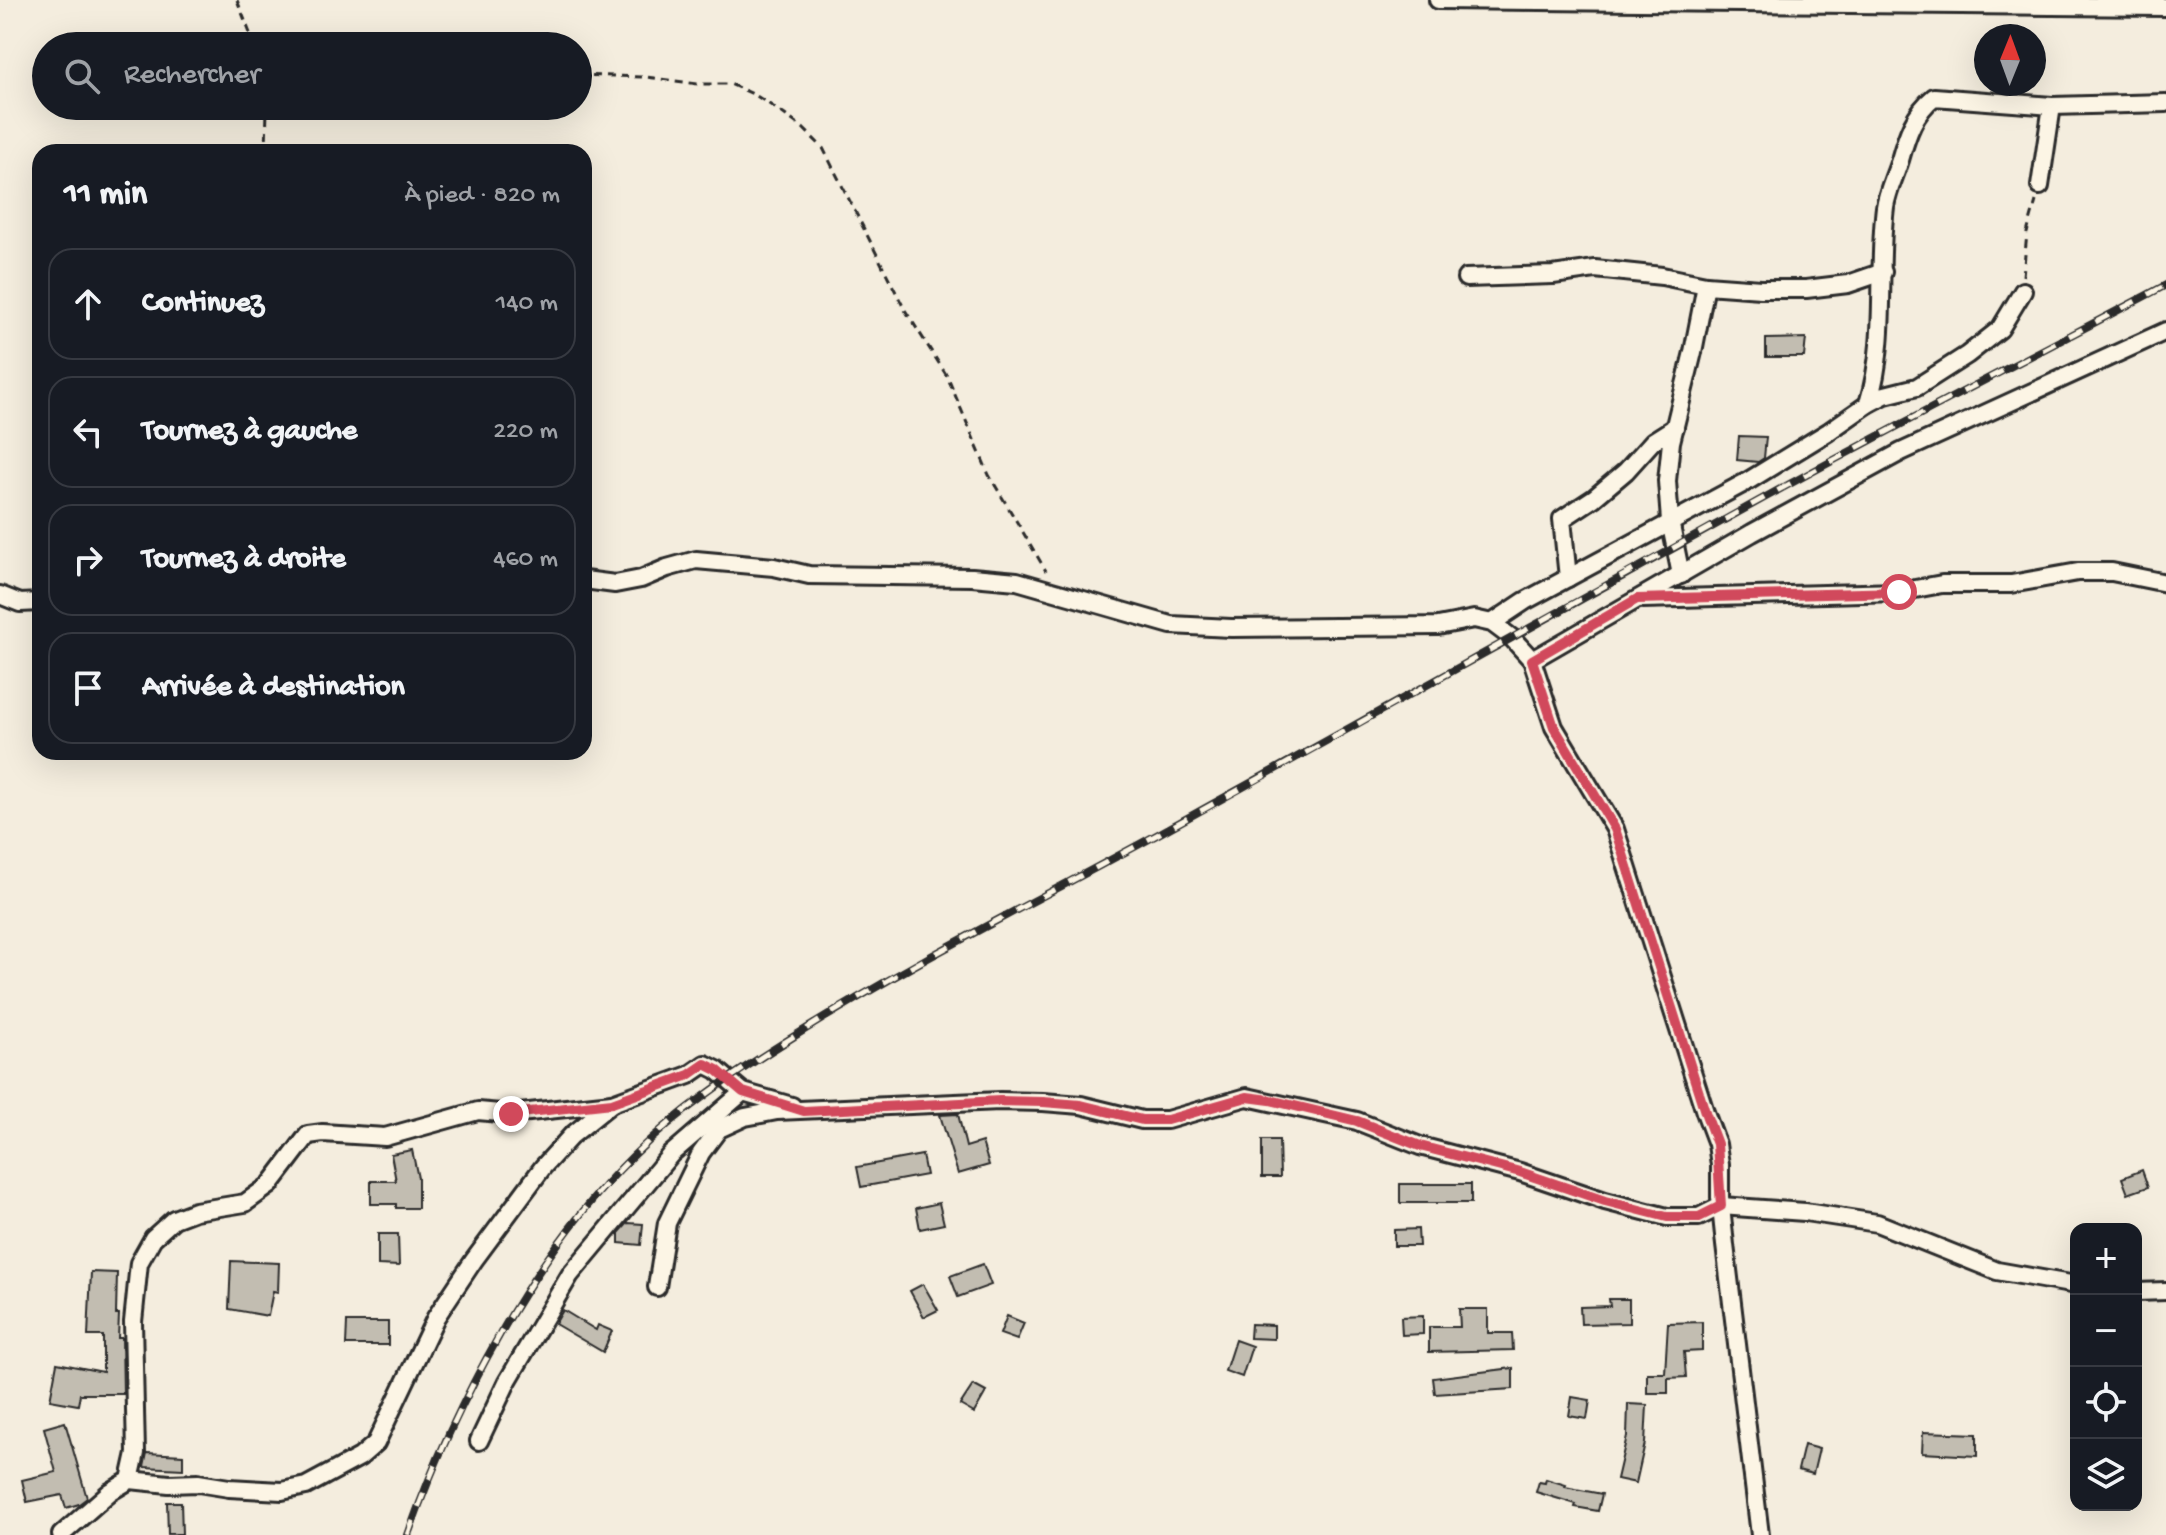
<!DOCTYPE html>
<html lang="fr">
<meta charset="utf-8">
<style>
:root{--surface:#171b24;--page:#242831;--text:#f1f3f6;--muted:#9ea1a6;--line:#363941}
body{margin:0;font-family:"Gochi Hand",sans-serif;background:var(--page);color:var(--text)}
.controls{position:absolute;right:24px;bottom:24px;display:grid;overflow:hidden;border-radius:16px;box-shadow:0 8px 32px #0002}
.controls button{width:72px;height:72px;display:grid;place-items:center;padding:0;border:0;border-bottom:2px solid var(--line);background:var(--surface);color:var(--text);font:40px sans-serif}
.compass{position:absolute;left:1974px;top:24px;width:72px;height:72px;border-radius:50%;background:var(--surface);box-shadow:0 8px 32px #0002;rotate:1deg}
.stop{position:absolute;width:24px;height:24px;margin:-18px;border:6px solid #d1495b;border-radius:50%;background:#fff}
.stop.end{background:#d1495b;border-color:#fff;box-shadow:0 2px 8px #0008}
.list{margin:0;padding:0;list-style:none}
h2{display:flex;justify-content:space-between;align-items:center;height:104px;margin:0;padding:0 32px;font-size:34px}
h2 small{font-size:26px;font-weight:400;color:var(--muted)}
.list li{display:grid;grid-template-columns:52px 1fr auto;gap:24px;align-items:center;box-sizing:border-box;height:112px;margin:0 16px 16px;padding:0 16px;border:2px solid var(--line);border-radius:24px}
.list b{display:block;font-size:30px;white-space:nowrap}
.list em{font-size:26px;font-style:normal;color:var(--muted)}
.icon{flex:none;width:44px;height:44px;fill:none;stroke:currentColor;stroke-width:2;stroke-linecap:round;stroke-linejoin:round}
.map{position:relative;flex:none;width:2166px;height:1535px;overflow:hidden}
.search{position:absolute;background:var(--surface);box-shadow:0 8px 32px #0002;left:32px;top:32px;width:560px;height:88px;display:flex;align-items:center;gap:20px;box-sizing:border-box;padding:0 28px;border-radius:44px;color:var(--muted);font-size:30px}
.panel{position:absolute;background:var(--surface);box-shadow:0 8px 32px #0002;left:32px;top:144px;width:560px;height:616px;border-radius:24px}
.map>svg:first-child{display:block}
.building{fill:#c2bdb1;stroke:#2b2b2b;stroke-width:2}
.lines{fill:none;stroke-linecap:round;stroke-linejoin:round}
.street-casing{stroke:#2b2b2b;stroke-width:22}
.path{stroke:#2b2b2b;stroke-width:3;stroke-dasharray:8 6;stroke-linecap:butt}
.street{stroke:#fcf5e5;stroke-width:16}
.rail-casing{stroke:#2b2b2b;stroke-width:8}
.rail{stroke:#fcf5e5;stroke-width:5;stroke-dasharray:15;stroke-linecap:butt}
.route{stroke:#d1495b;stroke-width:10}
</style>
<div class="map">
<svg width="2166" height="1535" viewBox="0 0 2166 1535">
<rect width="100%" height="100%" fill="#f4edde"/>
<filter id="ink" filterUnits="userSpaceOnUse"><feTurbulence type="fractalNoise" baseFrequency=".0125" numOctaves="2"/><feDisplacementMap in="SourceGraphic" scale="16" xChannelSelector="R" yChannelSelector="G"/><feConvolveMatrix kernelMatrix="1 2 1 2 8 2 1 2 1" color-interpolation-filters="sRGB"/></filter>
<g filter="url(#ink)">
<g class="building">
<polygon points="1806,338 1804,357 1766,357 1766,339"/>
<polygon points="1739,436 1766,437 1764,458 1758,462 1737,460"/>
<polygon points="958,1114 966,1147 982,1142 989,1165 958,1174 940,1115"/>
<polygon points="1262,1140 1279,1140 1280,1177 1262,1177"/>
<polygon points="412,1150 418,1178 418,1208 396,1208 396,1204 371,1204 371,1181 396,1181 391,1154"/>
<polygon points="922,1155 926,1175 861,1187 857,1167"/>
<polygon points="2142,1170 2148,1187 2128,1194 2122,1178"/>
<rect x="1400" y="1184" width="71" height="19"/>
<polygon points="939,1203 944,1224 920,1229 916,1208"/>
<polygon points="628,1223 643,1224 641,1245 619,1243 619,1233"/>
<polygon points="1418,1229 1419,1246 1394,1246 1394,1230"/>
<polygon points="378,1234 398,1234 399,1266 378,1265"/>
<polygon points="231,1261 279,1263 278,1292 273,1291 268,1316 229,1309"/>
<polygon points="983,1264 991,1285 958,1297 950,1276"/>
<polygon points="91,1272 117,1273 116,1314 119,1314 118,1338 122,1338 123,1394 80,1394 78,1405 50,1400 57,1363 103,1372 103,1336 88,1336"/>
<polygon points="923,1284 938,1310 924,1317 910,1291"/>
<polygon points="1609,1299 1629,1299 1629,1323 1581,1324 1580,1307 1610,1306"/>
<polygon points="1459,1309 1488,1309 1488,1333 1512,1333 1513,1350 1429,1352 1429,1327 1460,1327"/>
<polygon points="563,1310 596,1330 598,1325 612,1331 603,1352 555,1324"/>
<polygon points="1007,1316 1024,1323 1017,1340 1000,1334"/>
<polygon points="1423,1316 1423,1334 1402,1335 1401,1317"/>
<polygon points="347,1322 388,1322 388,1345 346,1345"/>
<polygon points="1702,1322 1702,1351 1684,1352 1686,1377 1668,1378 1668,1393 1647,1393 1647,1373 1665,1373 1668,1323"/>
<polygon points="1251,1324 1274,1325 1274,1339 1250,1338"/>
<polygon points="1235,1340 1252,1346 1242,1377 1225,1371"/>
<polygon points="1513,1368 1513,1389 1435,1394 1433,1378"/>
<polygon points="973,1385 986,1392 974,1413 960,1405"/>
<polygon points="1572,1397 1590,1400 1587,1419 1569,1416"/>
<polygon points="1628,1404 1647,1405 1645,1443 1636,1483 1617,1479 1627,1436"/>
<polygon points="65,1422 87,1498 79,1504 66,1508 62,1495 27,1502 22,1480 56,1472 44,1428"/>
<polygon points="1923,1432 1977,1434 1977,1456 1922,1453"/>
<polygon points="1804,1445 1819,1449 1813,1474 1798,1470"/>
<polygon points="147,1453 183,1455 183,1469 144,1467"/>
<polygon points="1546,1479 1566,1485 1565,1487 1602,1494 1598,1511 1575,1507 1576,1504 1536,1492 1539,1482 1545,1483"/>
<polygon points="167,1502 181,1502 182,1534 168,1534"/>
</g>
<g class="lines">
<defs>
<g id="street">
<polyline points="1438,0 2166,7"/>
<polyline points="2040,186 2052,106"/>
<polyline points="1466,278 1553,275 1595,269 1662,276 1706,285 1761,289 1806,289 1848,284 1883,272"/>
<path d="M 1868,404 C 1888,340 1877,272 1885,207 C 1887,192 1895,176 1900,160 C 1907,135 1914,113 1934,97 L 2052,106 L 2166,103"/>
<polyline points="1681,575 1670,521 1667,481 1671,442 1693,352 1706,285"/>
<polyline points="1568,578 1562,519 1594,498 1626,471 1653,441 1675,427"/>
<polyline points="584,580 615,584 641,579 667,568 696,560 774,567 809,575 972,577 1017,581 1171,625 1231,628 1438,626 1474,619 1492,623 1512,638 1532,660 1554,727 1615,829 1705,1112 1717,1144 1720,1165 1720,1197 1725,1245 1760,1535"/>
<polyline points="0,595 20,603 40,602"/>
<polyline points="1643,599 1899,592 1942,584 2011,584 2078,572 2112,572 2166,583"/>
<polyline points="1492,623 1525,601 1748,481 1828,432 1868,404 1885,395 1917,387 1967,355 2000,329 2023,291"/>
<polyline points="1532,660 1752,533 1901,452 2166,331"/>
<polyline points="657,1287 667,1223 701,1153 719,1129 745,1117 777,1111 1000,1101 1043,1102 1081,1105 1142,1120 1167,1120 1247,1097 1357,1121 1420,1146 1520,1172 1605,1201 1667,1217 1699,1217 1721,1206 1805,1212 1877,1223 1997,1271 2076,1285"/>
<polyline points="2136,1292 2166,1291"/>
<polyline points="479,1441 507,1382 570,1275 671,1154 743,1092"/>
<polyline points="130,1480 169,1484 198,1483 229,1488 282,1491 306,1486 360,1457 376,1443 436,1317 474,1260 543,1167 571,1136 612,1103"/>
<polyline points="61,1535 110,1492 130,1480 136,1453 133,1322 139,1263 153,1238 174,1219 195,1211 245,1203 270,1185 308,1135 323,1133 385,1137 478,1111 511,1114 612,1103 689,1075 705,1064 717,1070 743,1092 792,1106"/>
</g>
</defs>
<use href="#street" class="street-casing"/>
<g class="path">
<polyline points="237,0 255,46"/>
<polyline points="578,75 646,77 698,84 730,84 755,95 778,110 803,128 823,148 905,310 947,376 989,475 1046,571"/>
<polyline points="266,152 267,106"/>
<polyline points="2023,276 2027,233 2036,201"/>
</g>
<use href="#street" class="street"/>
<defs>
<path id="rail" d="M 408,1535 C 454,1405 534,1253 633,1156 C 680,1109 737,1072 793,1037 C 912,962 1038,900 1162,832 C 1363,722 1563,608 1764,498 C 1897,425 2032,356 2166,285"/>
</defs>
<use href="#rail" class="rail-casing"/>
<use href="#rail" class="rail"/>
</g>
</g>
<g class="lines" filter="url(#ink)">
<polyline class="route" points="511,1114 612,1103 689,1075 705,1064 717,1070 743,1092 804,1111 1000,1101 1043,1102 1081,1105 1142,1120 1167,1120 1247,1097 1270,1100 1357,1121 1420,1146 1520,1172 1605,1201 1667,1217 1699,1217 1721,1206 1717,1144 1705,1112 1615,829 1554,727 1532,660 1637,599 1899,592"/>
</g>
</svg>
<div class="controls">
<button>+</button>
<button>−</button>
<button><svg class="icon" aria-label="locate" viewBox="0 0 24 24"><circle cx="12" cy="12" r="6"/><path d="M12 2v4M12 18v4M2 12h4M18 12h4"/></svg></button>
<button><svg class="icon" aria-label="layers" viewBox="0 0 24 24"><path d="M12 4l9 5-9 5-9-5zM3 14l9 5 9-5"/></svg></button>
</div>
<svg class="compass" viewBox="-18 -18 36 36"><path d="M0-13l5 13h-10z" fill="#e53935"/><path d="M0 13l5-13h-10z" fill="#9ea1a6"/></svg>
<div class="stop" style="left:1899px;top:592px"></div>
<div class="stop end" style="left:511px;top:1114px"></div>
<div class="search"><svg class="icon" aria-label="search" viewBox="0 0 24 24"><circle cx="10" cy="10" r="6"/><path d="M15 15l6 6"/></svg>Rechercher</div>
<section class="panel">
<h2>11 min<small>À pied · 820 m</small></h2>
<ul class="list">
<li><svg class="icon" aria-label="ahead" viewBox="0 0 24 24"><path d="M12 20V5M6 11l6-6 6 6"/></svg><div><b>Continuez</b></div><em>140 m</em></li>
<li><svg class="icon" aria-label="left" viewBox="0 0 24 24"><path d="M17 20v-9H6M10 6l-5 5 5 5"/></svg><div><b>Tournez à gauche</b></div><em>220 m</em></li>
<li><svg class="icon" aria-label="right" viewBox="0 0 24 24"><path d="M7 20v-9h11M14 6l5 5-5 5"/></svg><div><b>Tournez à droite</b></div><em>460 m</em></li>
<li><svg class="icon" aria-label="arrive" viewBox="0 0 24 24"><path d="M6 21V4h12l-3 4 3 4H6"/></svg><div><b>Arrivée à destination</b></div></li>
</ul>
</section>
</div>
